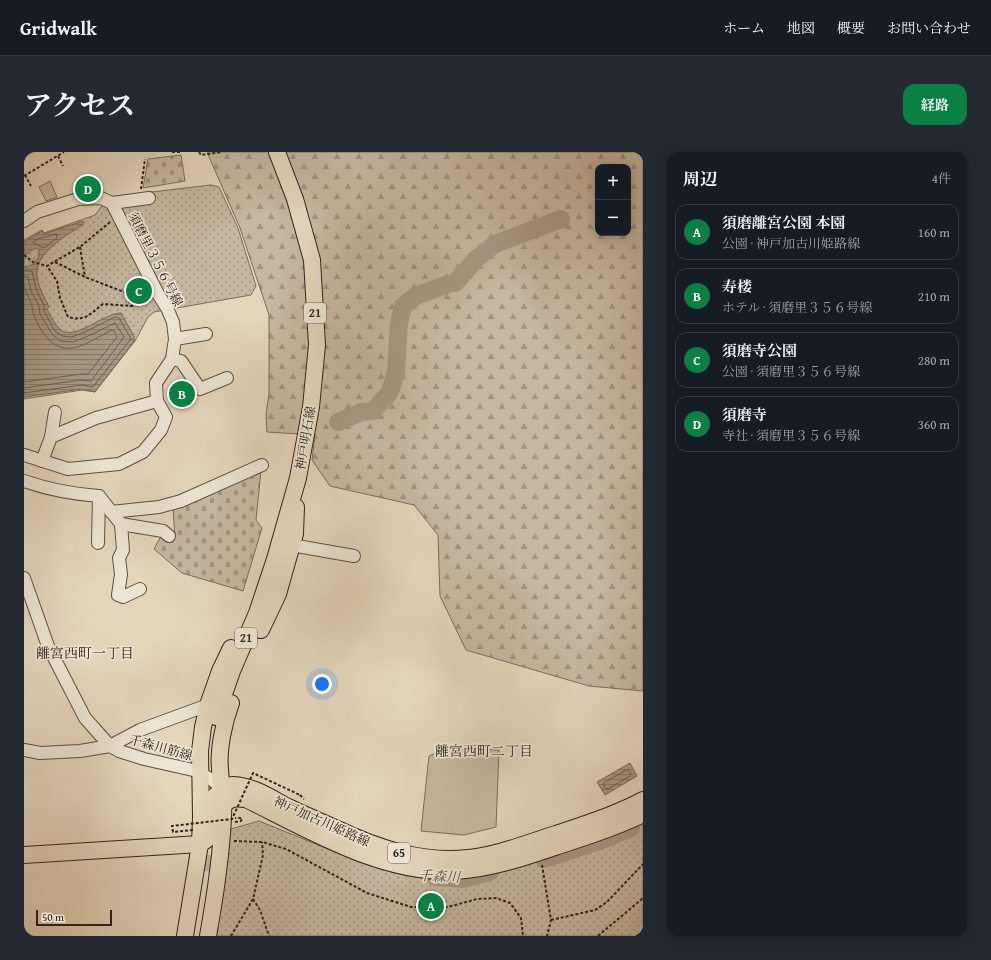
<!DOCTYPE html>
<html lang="ja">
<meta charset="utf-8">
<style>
:root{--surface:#171b24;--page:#242831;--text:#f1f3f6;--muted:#9ea1a6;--line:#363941;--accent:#0b8043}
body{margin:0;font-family:"Gentium Book Plus","Noto Serif JP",serif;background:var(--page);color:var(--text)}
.controls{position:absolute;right:12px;top:12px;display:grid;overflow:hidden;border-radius:8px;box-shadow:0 2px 10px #0003}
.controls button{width:36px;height:36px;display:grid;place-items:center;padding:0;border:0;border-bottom:1px solid var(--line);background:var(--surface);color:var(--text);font:20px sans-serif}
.scale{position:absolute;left:12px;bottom:10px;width:76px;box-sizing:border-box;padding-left:4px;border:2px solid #31221a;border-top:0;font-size:11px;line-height:14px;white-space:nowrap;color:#31221a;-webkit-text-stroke:3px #ede4d3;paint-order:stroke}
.you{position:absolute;left:298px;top:532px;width:14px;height:14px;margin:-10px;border:3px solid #fff;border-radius:50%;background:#1a73e8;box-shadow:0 0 0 6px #1a73e833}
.badge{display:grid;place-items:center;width:26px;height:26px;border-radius:50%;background:var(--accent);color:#fff;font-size:13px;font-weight:700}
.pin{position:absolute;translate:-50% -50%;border:2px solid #fff;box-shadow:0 1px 4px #0006}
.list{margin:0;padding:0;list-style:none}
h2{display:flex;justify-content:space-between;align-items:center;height:52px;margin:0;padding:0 16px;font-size:17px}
h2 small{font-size:13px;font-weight:400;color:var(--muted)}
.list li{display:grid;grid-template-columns:26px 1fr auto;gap:12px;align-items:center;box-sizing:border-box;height:56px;margin:0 8px 8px;padding:0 8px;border:1px solid var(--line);border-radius:12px}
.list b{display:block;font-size:15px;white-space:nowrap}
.list p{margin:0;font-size:13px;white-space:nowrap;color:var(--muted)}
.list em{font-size:13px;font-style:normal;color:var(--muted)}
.map{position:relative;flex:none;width:619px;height:784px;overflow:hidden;border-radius:12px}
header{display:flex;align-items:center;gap:24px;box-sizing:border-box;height:56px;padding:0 20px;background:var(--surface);border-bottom:1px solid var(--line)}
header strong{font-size:19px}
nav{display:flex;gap:22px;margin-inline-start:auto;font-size:14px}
.intro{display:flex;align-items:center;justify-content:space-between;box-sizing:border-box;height:96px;padding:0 24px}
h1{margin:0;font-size:28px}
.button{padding:10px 18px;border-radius:12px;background:var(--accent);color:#fff;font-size:14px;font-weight:700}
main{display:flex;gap:24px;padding:0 24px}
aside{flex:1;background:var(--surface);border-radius:12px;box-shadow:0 2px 10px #0003}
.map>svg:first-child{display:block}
.green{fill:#c6b7a0;stroke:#7c6c5d}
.forest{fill:url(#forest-firs);stroke:#7c6c5d;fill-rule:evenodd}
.cemetery{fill:url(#cemetery-stones);stroke:#7c6c5d}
.park{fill:url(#park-dots);stroke:#7c6c5d}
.water{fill:url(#water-rules);stroke:#78695a}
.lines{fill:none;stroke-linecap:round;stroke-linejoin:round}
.shore{stroke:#6c5d4f;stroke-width:1}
.river{stroke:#a79884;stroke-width:18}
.major-tunnel{stroke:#c0b19b;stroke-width:16;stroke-dasharray:16 8;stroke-linecap:butt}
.minor-casing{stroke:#5e4f42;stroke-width:14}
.major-casing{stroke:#31221a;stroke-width:18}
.path{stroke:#31221a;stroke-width:2;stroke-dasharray:3 2;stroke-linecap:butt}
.minor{stroke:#ede4d3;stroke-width:12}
.major{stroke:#e4d5bb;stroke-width:16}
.path-bridge{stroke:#31221a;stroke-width:2;stroke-dasharray:3 2;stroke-linecap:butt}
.labels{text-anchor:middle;stroke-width:3.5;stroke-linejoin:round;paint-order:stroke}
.shield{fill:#ede4d3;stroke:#695c52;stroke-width:1}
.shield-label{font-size:12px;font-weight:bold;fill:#31221a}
.street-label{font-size:13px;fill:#31221a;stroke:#ede4d3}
.neighbourhood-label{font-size:14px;fill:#31221a;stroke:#ede4d3}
.water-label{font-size:14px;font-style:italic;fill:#5a4b3f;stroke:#ede4d3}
</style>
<header>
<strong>Gridwalk</strong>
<nav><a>ホーム</a><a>地図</a><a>概要</a><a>お問い合わせ</a></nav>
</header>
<div class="intro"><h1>アクセス</h1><a class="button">経路</a></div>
<main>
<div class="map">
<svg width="619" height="784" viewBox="0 0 619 784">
<defs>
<pattern id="forest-firs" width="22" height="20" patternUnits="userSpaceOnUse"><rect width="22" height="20" fill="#c6b7a0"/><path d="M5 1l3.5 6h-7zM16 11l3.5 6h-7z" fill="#a19482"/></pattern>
<pattern id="cemetery-stones" width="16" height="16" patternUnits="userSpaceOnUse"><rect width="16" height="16" fill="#c6b7a0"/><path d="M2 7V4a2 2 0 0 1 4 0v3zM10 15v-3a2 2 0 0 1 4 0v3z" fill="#a19482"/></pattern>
<pattern id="park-dots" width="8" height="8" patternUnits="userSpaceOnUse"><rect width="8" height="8" fill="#c6b7a0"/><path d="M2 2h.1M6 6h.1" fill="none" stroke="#a19482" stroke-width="1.8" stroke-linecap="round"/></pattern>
<pattern id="water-rules" width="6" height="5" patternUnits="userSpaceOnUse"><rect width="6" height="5" fill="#a79884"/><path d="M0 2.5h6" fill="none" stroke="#897c6b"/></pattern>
</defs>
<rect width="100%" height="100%" fill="#e4d5bb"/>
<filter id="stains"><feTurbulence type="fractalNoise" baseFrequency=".005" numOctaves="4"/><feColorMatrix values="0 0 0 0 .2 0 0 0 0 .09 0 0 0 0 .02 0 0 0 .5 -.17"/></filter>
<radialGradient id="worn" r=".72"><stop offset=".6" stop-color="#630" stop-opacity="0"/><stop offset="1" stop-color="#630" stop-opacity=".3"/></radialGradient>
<g class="green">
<polygon points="26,29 33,45 22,49 15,35"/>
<polygon points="429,593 439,597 475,598 472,675 440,683 397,679 405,604"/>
</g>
<path class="forest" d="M 183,0 L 619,0 L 619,539 L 565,534 L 442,498 L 416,444 L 414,383 L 390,353 L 306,334 L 288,308 L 291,283 L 243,280 L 242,263 L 245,241 L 245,163 L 216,76 ZM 574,15 L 604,15 L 604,81 L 574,81 Z"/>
<g class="cemetery">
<polygon points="157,3 161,29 119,36 124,7"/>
<polygon points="237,319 232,368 238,376 219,439 158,421 130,397 137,384 151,386 149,356"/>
</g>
<g class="park">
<polygon points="187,33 195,35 214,76 232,134 227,143 130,160 124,165 111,189 71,240 58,238 0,247 0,88 18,78 20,81 71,63 85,45"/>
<polygon points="619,667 619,784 190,784 207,677 235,669 341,712 383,724 439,724"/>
</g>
<g class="water">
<path d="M 59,69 L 60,72 C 45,82 13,99 13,120 C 12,132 20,144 25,155 L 23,157 C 27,164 31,173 37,178 C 50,189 80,161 97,161 L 110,184 L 110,189 L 71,240 L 58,237 L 0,245 L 0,115 C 9,115 16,107 15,98 L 11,96 L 0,104 L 0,90 L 18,79 L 20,82 Z"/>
<polygon points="606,611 613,624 581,643 573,630"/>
</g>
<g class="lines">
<g class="shore">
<path d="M 32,82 L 33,86 L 20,96 L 9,91 L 10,89 C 16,85 24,85 32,82 Z"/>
<polyline points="0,119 8,119 12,137 20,154 20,159 31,179 38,184 48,185 61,180 91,165 95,166 106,185 106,188 69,235 58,233 0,241"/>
<polyline points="0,124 4,125 7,139 15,154 16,162 28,182 36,189 49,190 62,185 91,171 100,185 67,229 57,228 0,236"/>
<path d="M 0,134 C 2,141 6,148 8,154 C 9,157 8,160 10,163 C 16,180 29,199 49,196 C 63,193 75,184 88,178 L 90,179 L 93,185 L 64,222 L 57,222 L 0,230"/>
<polygon points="603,618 607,621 606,624 584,637 581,636 579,633 580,631"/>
</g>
<g class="river">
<polyline points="431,131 452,107 471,92 537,67"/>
<polyline points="314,270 338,260 349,259 366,240 372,220 375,172 379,154 392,144 424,132"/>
<polyline points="520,707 576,689 607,676"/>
<polyline points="411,725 439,727 466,720"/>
</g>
<polyline class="major-tunnel" points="185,719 187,674"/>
<defs>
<g id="minor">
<polyline points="0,69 13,60 54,47 77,46 88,51 125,46"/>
<polyline points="151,187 182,182"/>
<polyline points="148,207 157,209 176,237 203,226"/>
<polyline points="27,285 31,260"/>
<polyline points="0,303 44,317 95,312 119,300 137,278 142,265 133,249 132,231 148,207 151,187 149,170 143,156 134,142 88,51"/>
<polyline points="18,309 27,285 72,266 133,249"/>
<path d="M 0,329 C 26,338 47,342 75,344 L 97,372 L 139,379 L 145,384"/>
<polyline points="87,360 135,355 157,349 238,313"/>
<polyline points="97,372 99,398 95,406 97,422 94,443 99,445 116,437"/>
<polyline points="74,391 75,344"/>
<polyline points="267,393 330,404"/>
<polyline points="0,426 24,494 61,566 86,594 95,599 120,607 169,618 187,627 201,638"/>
<polyline points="0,598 16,601 56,599 86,594 116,578 184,553"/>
</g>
<g id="major">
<polyline points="237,478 254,442 271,382 272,355"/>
<polyline points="192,565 208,519 233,461 251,407 274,326 287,255 293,193 288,108 271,47 253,0"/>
<path d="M 176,692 C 180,669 182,641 208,633 C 228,633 247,646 264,655 C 279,662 295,669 311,676 C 353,696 397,711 444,706 C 474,703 503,691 532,682 C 561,672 591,663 619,648"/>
<path d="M 0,703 L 176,692 C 181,689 185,687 188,682 C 195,671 195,650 209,647 C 213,646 218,647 222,647 C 285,678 359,723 432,719 C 466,717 499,706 531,695 C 561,685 591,676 619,662"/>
<polyline points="161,784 176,692 177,665 176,599 179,575 184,553 196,519 207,496"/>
<path d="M 184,784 C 191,745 197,706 199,666 C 200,649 197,634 196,617 C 194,597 200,570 207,551"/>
</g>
</defs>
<use href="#minor" class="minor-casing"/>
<use href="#major" class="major-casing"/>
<g class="path">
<polyline points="148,0 156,0"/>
<polyline points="175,0 177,3 198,0"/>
<polyline points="34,4 39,14"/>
<polyline points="1,23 7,34"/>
<polyline points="0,24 40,0"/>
<polyline points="117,37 121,7"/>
<path d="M 86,70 L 56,95 L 23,114 L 33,129 L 36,146 L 44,165 C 61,170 66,162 79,152 L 108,154 L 125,146"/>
<polyline points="56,95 61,125"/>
<polyline points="0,103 9,110 23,114"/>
<polyline points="31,110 61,125 100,140 108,154"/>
<polyline points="276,643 280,647"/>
<polyline points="211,670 217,669 218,666 211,666"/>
<polyline points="210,689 238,690 262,697 343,741 387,755 424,755 453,747 472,746 486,751 497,766 499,784"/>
<polyline points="518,713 527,768 523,784"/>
<polyline points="229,747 236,758 245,784"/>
<polyline points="527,768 571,758 583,750 619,712"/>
<polyline points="207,784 229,747 239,703 238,690"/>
<polyline points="574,784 619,746"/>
</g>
<use href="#minor" class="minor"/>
<use href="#major" class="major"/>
<polyline class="path-bridge" points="169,678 149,680 148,674 208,667 229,621 276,643"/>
</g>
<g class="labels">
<g class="shield">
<rect x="280" y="151" width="22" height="20" rx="3"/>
<rect x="211" y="476" width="22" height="20" rx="3"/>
<rect x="364" y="691" width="22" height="20" rx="3"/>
</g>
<g class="shield-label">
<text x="291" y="165">21</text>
<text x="222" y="490">21</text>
<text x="375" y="705">65</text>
</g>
<g class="street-label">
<text transform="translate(132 107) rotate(63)" y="5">須磨里３５６号線</text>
<text transform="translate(281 286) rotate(-80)" y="5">神戸明石線</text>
<text transform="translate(137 595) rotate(15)" y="5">千森川筋線</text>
<text transform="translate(298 669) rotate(24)" y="5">神戸加古川姫路線</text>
</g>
<g class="neighbourhood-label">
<text x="61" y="506">離宮西町一丁目</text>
<text x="460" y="604">離宮西町二丁目</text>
</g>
<g class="water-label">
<text transform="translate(415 724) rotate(3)" y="5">千森川</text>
</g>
</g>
<rect width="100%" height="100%" filter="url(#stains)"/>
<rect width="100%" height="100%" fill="url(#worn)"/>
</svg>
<div class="controls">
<button>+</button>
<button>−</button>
</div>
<div class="scale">50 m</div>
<div class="you"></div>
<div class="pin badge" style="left:407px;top:754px">A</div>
<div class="pin badge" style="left:158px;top:242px">B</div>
<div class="pin badge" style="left:115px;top:139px">C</div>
<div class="pin badge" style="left:64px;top:37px">D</div>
</div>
<aside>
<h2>周辺<small>4件</small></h2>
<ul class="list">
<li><span class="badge">A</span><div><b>須磨離宮公園 本園</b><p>公園 · 神戸加古川姫路線</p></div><em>160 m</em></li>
<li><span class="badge">B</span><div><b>寿楼</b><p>ホテル · 須磨里３５６号線</p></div><em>210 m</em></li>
<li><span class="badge">C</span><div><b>須磨寺公園</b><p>公園 · 須磨里３５６号線</p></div><em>280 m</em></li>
<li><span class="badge">D</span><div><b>須磨寺</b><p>寺社 · 須磨里３５６号線</p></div><em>360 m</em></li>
</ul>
</aside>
</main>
